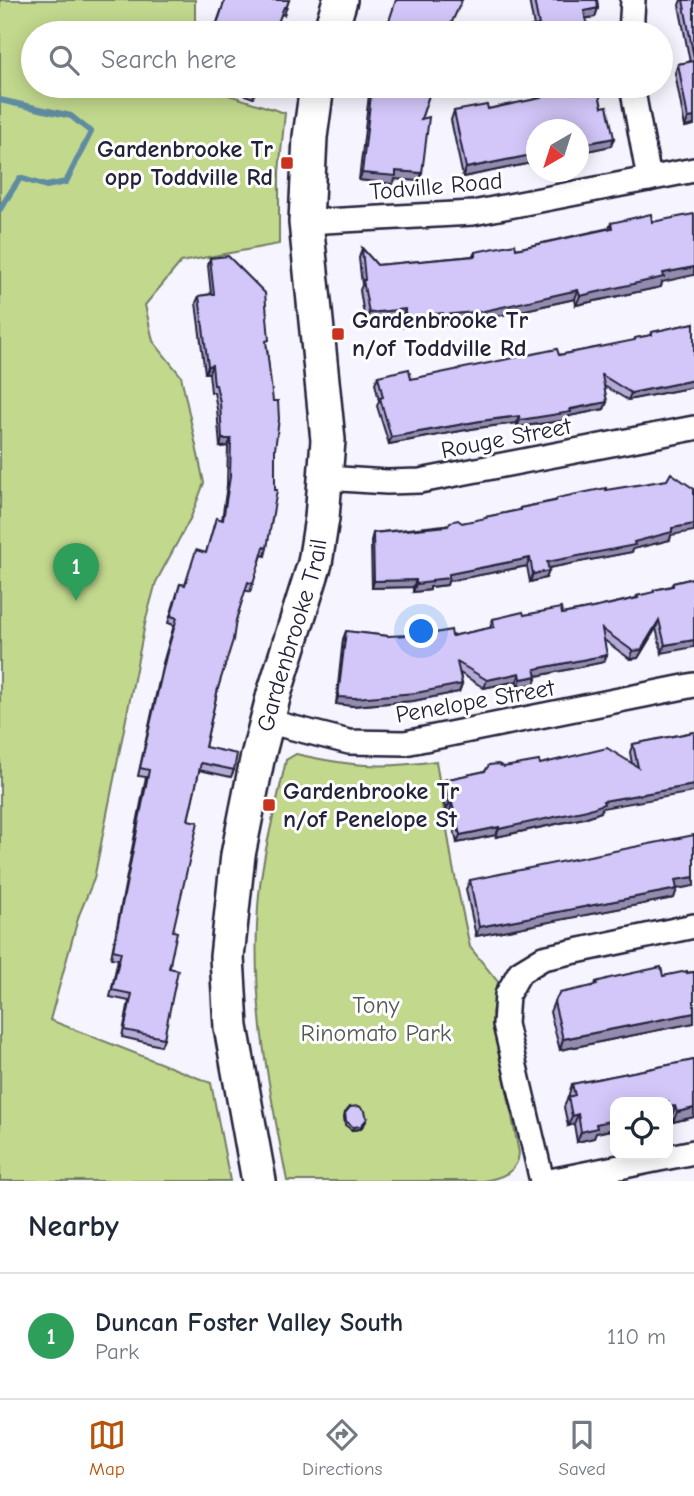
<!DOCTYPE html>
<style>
:root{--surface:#fff;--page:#f6f6f7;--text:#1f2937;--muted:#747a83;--line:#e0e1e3;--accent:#b45309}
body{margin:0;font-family:"Comic Neue",sans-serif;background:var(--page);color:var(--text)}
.controls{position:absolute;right:21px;bottom:21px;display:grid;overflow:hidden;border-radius:14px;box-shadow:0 4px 18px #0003}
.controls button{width:63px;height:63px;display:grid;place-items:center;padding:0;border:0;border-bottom:2px solid var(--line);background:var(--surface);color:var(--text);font:35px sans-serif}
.compass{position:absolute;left:526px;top:119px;width:63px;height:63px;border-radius:50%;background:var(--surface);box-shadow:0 4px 18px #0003;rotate:219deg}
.you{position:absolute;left:422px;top:632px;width:24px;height:24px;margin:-18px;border:5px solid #fff;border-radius:50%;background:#1a73e8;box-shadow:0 0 0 10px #1a73e833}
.badge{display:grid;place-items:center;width:46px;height:46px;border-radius:50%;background:var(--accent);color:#fff;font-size:23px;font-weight:700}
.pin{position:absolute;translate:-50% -58px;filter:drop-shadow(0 2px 4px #0008)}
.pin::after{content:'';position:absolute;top:37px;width:24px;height:21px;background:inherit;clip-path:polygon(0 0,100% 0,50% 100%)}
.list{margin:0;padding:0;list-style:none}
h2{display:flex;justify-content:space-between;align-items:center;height:91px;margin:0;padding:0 28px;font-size:30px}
h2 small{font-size:23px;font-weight:400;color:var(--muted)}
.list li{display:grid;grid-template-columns:46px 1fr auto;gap:21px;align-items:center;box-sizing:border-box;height:126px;padding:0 28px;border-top:2px solid var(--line)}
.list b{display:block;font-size:26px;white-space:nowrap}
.list p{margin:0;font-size:23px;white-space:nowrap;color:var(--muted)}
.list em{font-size:23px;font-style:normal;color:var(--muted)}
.icon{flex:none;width:38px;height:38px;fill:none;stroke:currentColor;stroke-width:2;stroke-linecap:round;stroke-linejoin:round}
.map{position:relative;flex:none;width:694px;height:1181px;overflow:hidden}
.search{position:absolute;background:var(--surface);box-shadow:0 4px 18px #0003;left:21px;right:21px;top:21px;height:77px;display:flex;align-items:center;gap:18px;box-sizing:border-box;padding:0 24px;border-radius:38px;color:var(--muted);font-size:26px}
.sheet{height:217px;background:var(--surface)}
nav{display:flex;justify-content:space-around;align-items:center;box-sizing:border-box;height:98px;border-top:2px solid var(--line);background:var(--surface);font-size:19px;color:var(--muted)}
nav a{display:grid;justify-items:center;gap:4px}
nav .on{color:var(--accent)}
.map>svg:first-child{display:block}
.green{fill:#c2d88d;stroke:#727d64;stroke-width:2}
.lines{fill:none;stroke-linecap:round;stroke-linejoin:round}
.stream{stroke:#5e8ca1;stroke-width:6}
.street-casing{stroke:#22223b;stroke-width:28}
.secondary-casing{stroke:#22223b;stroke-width:38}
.street{stroke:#fff;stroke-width:23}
.secondary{stroke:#fff;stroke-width:33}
.wall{fill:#b5abd6;stroke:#22223b;stroke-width:2}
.shaded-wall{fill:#948bae;stroke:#22223b;stroke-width:2}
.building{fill:#d3c7f9;stroke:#22223b;stroke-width:2}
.poi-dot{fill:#c8321e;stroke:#fff;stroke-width:2.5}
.labels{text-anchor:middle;stroke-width:6;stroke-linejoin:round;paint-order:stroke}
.poi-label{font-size:24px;font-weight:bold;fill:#22223b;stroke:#fff;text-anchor:start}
.street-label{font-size:24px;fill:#22223b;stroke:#fff}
.park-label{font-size:24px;fill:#525954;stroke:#fff}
</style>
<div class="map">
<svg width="694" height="1181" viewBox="0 0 694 1181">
<rect width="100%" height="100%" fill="#f6f4fe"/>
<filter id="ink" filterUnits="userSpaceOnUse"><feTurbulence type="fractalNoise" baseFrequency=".0143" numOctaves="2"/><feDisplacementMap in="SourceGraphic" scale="14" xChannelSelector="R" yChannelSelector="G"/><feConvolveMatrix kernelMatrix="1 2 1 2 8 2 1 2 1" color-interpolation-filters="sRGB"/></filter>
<g filter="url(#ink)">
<g class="green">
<polygon points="0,0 195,0 195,33 33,33 33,86 201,86 285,113 279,172 279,244 181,262 145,305 153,341 181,376 204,483 191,517 156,582 146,619 94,879 79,915 50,1020 211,1083 230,1181 0,1181"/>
<path d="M 296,754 C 350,766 381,769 436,761 L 453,867 L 470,947 L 498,982 L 492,1013 L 519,1153 C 518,1173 500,1178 483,1181 L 287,1181 C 269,1086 251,1004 258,907 C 261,858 276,808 286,760 Z"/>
</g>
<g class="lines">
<polyline class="stream" points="0,100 71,116 91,132 66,182 46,186 20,178 0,209"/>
<defs>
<g id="street">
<polyline points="631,33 633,0"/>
<polyline points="632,86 649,179"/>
<polyline points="306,222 473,213 694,170"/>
<polyline points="326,478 387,482 420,481 694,428"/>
<polyline points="266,721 349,742 405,743 694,685"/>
<polyline points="542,1181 505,1024 507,995 520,972 543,958 694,926"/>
<polyline points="550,1181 694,1152"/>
</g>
<g id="secondary">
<polyline points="330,33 340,0"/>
<path id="s1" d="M 259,1181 L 231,1027 L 227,957 L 238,855 L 257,760 L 274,694 L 315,563 L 322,518 L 328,440 L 306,222 L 310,137 L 317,86"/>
</g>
</defs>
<use href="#street" class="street-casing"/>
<use href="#secondary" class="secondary-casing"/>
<use href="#street" class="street"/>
<use href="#secondary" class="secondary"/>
</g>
<g class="wall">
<polygon points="225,0 289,0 284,15 281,14 274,33 220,33 214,31"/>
<polygon points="529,0 597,0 598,8 595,17 586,18 588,33 527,33 529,27 534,26"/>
<polygon points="681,0 694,0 694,125 685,127 675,73 678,64 690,62 679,5"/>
<polygon points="221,86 257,86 253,98"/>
<polygon points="370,86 432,86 421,119 422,173 419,181 395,179 393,184 359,180"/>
<polygon points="535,86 597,86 602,107 614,138 611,146 578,153 578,130 536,130 536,162 463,177 451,120 454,111 488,109 537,99"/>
<polygon points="611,223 662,282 661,287 576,305 575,299 480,320 440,325 440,322 403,327 402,319 365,322 360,290 362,285 359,258 362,248 377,265 473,256 475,252 516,249 609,228"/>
<polygon points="210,258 267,347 275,449 267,548 265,556 262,555 250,592 245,590 236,620 218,688 205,747 234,770 231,777 199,770 188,820 173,931 164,1038 161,1046 122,1037 129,1001 110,997 118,959 111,958 146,777 138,776 163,663 174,625 168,623 180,584 185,585 206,553 216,518 222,520 227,485 228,446 220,447 217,409 214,392 211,392 209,373 205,373 196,303 199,296 211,294 208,265"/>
<polygon points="694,323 694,387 628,400 604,386 607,402 604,409 569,416 568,420 517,427 517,423 477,428 389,444 377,406 379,401 375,383 378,376 411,379 559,355 634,341 635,338 651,335 652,332"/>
<polygon points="606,490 671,535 670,540 633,549 632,552 548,568 549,571 546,578 530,582 527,566 448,581 447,585 430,587 430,590 413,592 413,587 372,588 371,541 373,533 462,523 485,519 485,517 519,510 520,508"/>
<polygon points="694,578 662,653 656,628 638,658 630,659 604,640 604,662 537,676 534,684 518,687 517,681 484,688 460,673 462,684 459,692 413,701 352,706 336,704 343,639 346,631 388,636 452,636 490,628 493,619 524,615 562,614 598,607 636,598 637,596 653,593 654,590 671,586 673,583"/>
<polygon points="694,732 602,808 601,812 584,818 496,837 496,835 457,843 450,811 446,812 441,788 444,780 504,767 540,764 632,764 630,752 633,744"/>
<polygon points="470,880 677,889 674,898 476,936 466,889"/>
<polygon points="694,972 694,1023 560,1050 550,1012 554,1002 595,985 596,982 663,976"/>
<polygon points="694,1060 694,1117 673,1122 672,1116 615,1102 615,1126 612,1126 610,1130 596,1133 594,1138 577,1142 574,1124 568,1126 564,1107 568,1097 569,1096 569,1094 572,1084"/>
<polygon points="345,1113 367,1119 365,1123 360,1129 352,1130 345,1125 344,1117"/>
</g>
<g class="shaded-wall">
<polygon points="598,8 595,17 581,19 584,11"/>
<polygon points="694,117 694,125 685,127 688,118"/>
<polygon points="614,138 611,146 578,153 578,145"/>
<polygon points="536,154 536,162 463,177 466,168"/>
<polygon points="396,171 422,173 419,181 395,179 393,184 359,180 362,173"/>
<polygon points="694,267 694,275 662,282 661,287 576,305 580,296 663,273"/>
<polygon points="578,290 575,299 480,320 440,325 443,315"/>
<polygon points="405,309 402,319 365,322 369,313"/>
<polygon points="443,313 440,322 403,327 406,317"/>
<polygon points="212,365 209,373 205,373 208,366"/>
<polygon points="694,380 694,387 628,400 631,393"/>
<polygon points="607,402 604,409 569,416 568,420 517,427 520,420"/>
<polygon points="519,416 517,423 477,428 389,444 391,437 480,421"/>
<polygon points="222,439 231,439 228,446 220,447"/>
<polygon points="694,524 694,531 671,535 670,540 633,549 632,552 544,569 547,562 634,542 672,528"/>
<polygon points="530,558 527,566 448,581 447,585 430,587 430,590 413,592 416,584 449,574"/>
<polygon points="549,571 546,578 530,582 533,574"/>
<polygon points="416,580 413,587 372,588 374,581"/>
<polygon points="659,620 656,628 638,658 630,659 633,651"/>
<polygon points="694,640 694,647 662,653 665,645"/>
<polygon points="607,655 604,662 532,677 535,669"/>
<polygon points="520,673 517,681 484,688 487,680"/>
<polygon points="537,676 534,684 518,687 521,679"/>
<polygon points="462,684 459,692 413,701 352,706 336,704 338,697"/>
<polygon points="694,785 694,792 602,808 601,812 584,818 496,837 499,829 603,801"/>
<polygon points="452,803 450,811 446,812 449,804"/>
<polygon points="499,827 496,835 457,843 460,835"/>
<polygon points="694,877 694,886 672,890 675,880"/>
<polygon points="677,889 674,898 476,936 479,927"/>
<polygon points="694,1013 694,1023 560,1050 563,1039"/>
<polygon points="675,1106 672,1116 668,1117 668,1107"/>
<polygon points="694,1108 694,1117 673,1122 677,1112"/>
<polygon points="578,1114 574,1124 568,1126 572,1116"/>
<polygon points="615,1116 615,1126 612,1126 610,1130 596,1133 594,1138 577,1142 581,1132 596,1124"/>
<polygon points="367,1119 365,1123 360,1129 352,1130 353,1127"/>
</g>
<g class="building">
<polygon points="225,0 289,0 286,8 284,7 274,33 227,33 228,28 217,24"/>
<polygon points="396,0 462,0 447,33 385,33"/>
<polygon points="534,0 597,0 598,8 584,11 588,33 530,33 529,27 539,25"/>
<polygon points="683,0 694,0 694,58"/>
<polygon points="694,61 694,117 688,118 678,64"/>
<polygon points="242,86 257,86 255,90"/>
<polygon points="372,86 432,86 421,119 429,117 422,173 396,171 396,176 362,173"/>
<polygon points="539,86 597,86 602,107 607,106 614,138 578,145 578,130 536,130 536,154 466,168 454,111 487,105 488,109 541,98"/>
<polygon points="651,214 652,222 694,214 694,267 663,273 664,277 580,296 578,290 484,311 443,315 443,313 406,317 405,309 369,313 363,280 365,280 362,248 377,265 475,256 475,252 515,244 516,249 612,228 611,223"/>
<polygon points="228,256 265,293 269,340 266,341 273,401 278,401 279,419 275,449 275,490 277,490 267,548 264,547 253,584 248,582 236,620 233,640 218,688 205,747 237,754 234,770 201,763 188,820 198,822 173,931 177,932 169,968 178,970 164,1038 124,1030 132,994 112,990 121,952 113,950 149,770 140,768 166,656 177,618 171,616 180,584 185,585 196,550 206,553 216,518 223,520 230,477 231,439 222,439 220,402 216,385 214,385 212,365 208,366 199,296 214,294 210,258"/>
<polygon points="694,323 694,380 631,393 602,375 607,402 570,409 571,412 520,420 519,416 480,421 391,437 380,398 383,397 378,376 409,369 411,379 557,349 559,355 635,340 635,338 652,335 652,332"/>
<polygon points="671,473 694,489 694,524 672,528 672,532 634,542 635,545 547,562 549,571 533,574 530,558 449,574 449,578 432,580 432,582 416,584 416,580 374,581 373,533 448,526 450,522 458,520 462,523 486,518 485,517 520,510 520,508 556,501 557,498 606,488 606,490 667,480"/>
<polygon points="694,578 694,640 665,645 659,620 641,650 633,651 602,629 607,655 535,669 537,676 521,679 520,673 487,680 457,662 462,684 416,693 355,698 338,697 346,631 388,636 430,634 451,630 452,636 494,627 493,619 523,612 524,615 561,608 562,614 598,607 638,598 637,596 654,592 654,590 673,586 673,583"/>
<polygon points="694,732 694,785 603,801 604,804 587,810 499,829 499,827 460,835 452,803 449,804 444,780 485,771 489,765 498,764 504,767 539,761 540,764 607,748 638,767 633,744"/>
<polygon points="694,835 694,877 675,880 677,889 479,927 470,880"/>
<polygon points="661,967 663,976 687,971 687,973 694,972 694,1013 563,1039 554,1002 560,993 597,985 596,982 610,978"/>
<polygon points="694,1060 694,1108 677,1112 675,1106 668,1107 668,1102 615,1102 615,1116 613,1117 614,1120 596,1124 597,1128 581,1132 578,1114 572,1116 568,1097 575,1095 572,1084"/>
<polygon points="359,1106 365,1111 367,1119 361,1126 353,1127 346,1121 345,1113 350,1107"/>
</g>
</g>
<g class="poi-dot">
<rect x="280" y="156" width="14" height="14" rx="3.5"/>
<rect x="331" y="327" width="14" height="14" rx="3.5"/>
<rect x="262" y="798" width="14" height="14" rx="3.5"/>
</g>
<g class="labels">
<g class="poi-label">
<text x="273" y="157" text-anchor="end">Gardenbrooke Tr<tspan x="273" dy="28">opp Toddville Rd</tspan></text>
<text x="352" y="328">Gardenbrooke Tr<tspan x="352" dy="28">n/of Toddville Rd</tspan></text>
<text x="283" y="799">Gardenbrooke Tr<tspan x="283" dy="28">n/of Penelope St</tspan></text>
</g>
<g class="street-label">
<text transform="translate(436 186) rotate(-5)" y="8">Todville Road</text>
<text transform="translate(506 438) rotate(-11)" y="8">Rouge Street</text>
<text dy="8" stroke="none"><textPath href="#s1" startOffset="556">Gardenbrooke Trail</textPath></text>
<text transform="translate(475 701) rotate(-10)" y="8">Penelope Street</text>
</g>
<g class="park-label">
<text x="376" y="1013">Tony<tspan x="376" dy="28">Rinomato Park</tspan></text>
</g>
</g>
</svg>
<div class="controls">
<button><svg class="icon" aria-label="locate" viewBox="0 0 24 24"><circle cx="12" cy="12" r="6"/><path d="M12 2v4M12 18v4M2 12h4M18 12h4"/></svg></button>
</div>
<svg class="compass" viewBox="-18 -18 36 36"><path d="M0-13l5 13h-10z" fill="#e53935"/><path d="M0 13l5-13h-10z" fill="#747a83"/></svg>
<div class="you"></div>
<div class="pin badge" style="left:76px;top:601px;background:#2e9e5b">1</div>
<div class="search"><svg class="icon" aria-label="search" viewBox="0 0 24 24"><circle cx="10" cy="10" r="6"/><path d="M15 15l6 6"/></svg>Search here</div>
</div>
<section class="sheet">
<h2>Nearby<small></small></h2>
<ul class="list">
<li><span class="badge" style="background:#2e9e5b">1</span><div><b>Duncan Foster Valley South</b><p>Park</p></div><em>110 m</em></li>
</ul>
</section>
<nav>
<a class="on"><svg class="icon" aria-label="map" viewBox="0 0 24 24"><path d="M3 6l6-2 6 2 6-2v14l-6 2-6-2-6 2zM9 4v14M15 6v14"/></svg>Map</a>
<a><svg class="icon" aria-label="directions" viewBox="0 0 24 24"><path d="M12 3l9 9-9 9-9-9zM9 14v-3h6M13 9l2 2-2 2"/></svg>Directions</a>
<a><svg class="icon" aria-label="saved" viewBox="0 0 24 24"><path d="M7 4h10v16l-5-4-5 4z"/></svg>Saved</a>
</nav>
